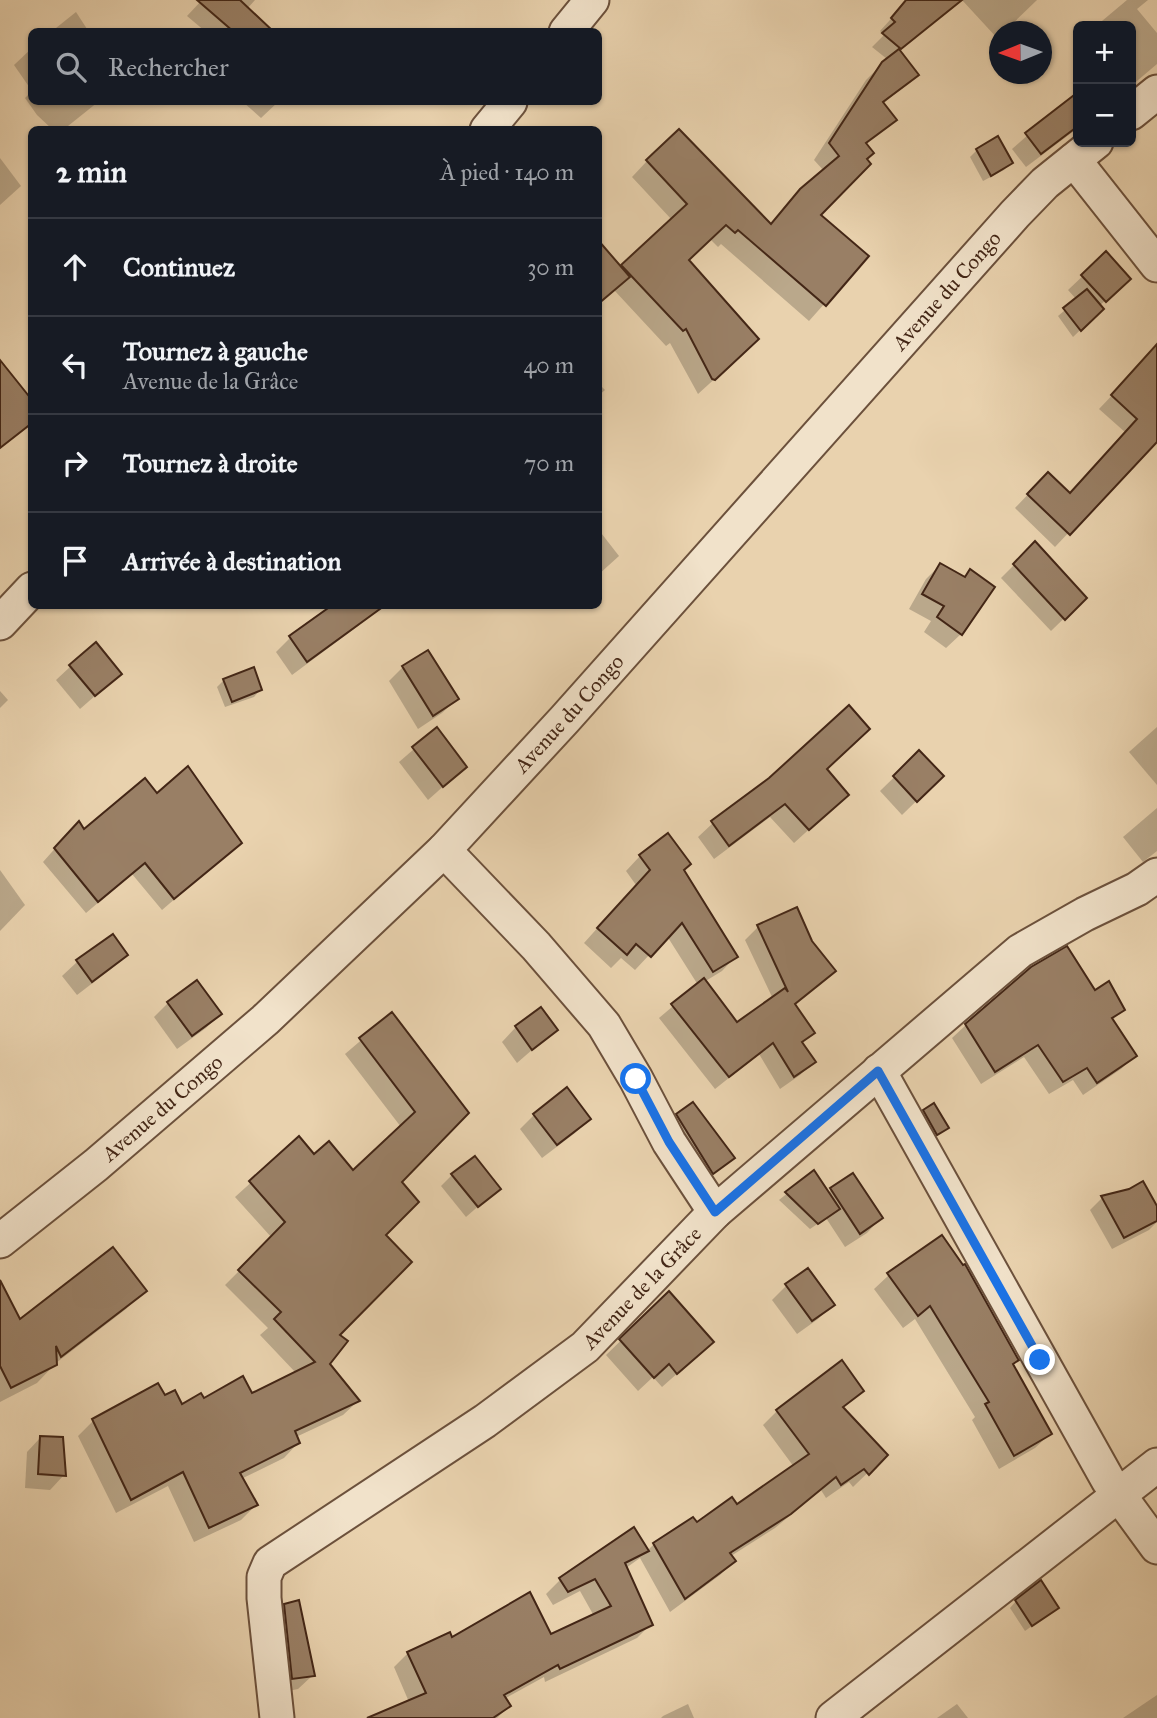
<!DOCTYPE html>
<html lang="fr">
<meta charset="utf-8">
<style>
:root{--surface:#171b24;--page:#20242c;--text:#f1f3f6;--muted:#9ea1a6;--line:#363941}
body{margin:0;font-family:"IM FELL Great Primer",serif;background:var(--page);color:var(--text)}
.controls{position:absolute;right:21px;top:21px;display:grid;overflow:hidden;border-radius:10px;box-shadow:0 2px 5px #0004}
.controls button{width:63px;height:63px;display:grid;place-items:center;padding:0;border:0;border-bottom:2px solid var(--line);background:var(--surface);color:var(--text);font:35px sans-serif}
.compass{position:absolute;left:989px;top:21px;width:63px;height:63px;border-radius:50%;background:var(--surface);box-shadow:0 2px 5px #0004;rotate:269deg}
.stop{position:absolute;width:21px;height:21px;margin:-16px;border:5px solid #1a73e8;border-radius:50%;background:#fff}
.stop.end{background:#1a73e8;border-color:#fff;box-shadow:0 2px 7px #0008}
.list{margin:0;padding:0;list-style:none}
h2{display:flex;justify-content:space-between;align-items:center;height:91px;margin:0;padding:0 28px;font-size:30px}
h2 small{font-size:23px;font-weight:400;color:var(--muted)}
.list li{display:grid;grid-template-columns:46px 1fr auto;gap:21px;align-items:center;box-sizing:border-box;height:98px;padding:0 28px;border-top:2px solid var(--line)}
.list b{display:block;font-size:26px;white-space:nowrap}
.list p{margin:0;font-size:23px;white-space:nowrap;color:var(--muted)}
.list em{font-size:23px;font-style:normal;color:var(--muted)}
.icon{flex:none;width:38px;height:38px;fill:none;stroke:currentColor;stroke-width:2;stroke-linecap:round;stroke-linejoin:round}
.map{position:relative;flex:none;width:1157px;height:1718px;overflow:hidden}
.search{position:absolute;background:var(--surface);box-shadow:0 2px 5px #0004;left:28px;top:28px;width:574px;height:77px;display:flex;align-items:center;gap:18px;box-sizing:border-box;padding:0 24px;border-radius:10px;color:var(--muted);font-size:26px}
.panel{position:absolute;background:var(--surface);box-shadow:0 2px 5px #0004;left:28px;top:126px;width:574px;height:483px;border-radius:10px}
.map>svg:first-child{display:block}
.shadow{fill:#0003}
.building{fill:#997f65;stroke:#432616;stroke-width:2}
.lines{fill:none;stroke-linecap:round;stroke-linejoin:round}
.minor-casing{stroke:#6c513c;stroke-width:37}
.minor{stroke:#f1e2ca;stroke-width:33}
.route{stroke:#1a73e8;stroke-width:9}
.labels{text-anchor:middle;stroke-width:6;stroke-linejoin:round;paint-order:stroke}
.street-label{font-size:21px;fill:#432616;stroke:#f1e2ca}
</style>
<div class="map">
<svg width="1157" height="1718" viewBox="0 0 1157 1718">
<rect width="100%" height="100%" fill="#e9d2ae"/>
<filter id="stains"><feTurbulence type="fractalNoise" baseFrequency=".00286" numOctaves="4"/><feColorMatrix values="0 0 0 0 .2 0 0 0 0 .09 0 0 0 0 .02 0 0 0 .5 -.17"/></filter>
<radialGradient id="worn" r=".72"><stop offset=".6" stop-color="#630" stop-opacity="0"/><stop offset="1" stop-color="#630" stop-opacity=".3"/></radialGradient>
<g class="shadow">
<polygon points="202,0 255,0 247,9 271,32 206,32 187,16"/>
<polygon points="908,0 919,0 938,17 898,51 916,75 883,104 894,119 865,145 818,215 866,257 809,321 721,244 718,247 710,239 687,260 741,355 698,394 670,343 666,346 614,290 598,304 598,243 620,269 672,220 632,177 647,161 770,225 785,207 824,171 814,160 866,80 887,59 872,47 884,35 880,31"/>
<polygon points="962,0 1037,0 1004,32 1000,32 997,38"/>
<polygon points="1127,0 1148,0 1137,9 1157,33 1157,64 1131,86 1131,26 1096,26"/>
<polygon points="76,12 89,32 51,32"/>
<polygon points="32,48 32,91 14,65"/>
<polygon points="32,91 32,102 98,102 63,130 53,130 37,115 25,98"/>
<polygon points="1078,91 1078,128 1026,167 1012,149"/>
<polygon points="243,102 278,102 261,118"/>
<polygon points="977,150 1011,163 1004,170 983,181 970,157"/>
<polygon points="0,158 21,186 0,205"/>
<polygon points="1106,254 1114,293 1099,306 1102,309 1073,337 1058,316 1077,300 1068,290"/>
<polygon points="1157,348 1157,439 1055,547 1015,508 1035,487 1069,495 1126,433 1099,409"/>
<polygon points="598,383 605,390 598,396"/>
<polygon points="598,529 619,556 598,575"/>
<polygon points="1035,544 1085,598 1051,631 1001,578"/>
<polygon points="940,565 963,578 970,572 961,634 946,648 924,632 931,621 909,609 926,579"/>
<polygon points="334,606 368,606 373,612 358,626 292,675 276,652 290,638"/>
<polygon points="71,666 120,674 80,709 56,680"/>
<polygon points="403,667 457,699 442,713 418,729 389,681"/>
<polygon points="224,680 260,690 254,697 225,707 217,687"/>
<polygon points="0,691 8,700 0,708"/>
<polygon points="1157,727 1157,785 1129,752"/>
<polygon points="436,730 465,767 428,800 399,762"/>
<polygon points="919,753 942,776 902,815 880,791"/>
<polygon points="825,770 847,795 794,843 770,817 714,859 698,837 713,823"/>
<polygon points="157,795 240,843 162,910 132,874 86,913 43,862 67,835 84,831"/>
<polygon points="1157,808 1157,851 1143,862 1123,837"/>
<polygon points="668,836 683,870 736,956 722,971 704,982 736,1024 773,999 745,940 758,927 811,942 834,971 794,1005 812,1033 801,1044 813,1062 800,1075 780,1089 759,1054 715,1089 659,1018 698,985 667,936 635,970 621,958 611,968 584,943 636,885 626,871 640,856"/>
<polygon points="0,870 25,905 0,931"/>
<polygon points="113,936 126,954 111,969 77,995 62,976 77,962"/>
<polygon points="1094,992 1123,1009 1112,1021 1135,1056 1121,1069 1083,1095 1073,1080 1049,1094 1024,1057 981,1084 952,1038 966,1025"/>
<polygon points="168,1003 220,1014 206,1028 177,1049 154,1017"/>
<polygon points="540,1009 556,1029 517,1063 502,1042 516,1027"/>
<polygon points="392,1014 467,1113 400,1182 384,1235 337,1335 328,1364 358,1401 343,1415 296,1437 298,1443 284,1458 241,1479 256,1505 241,1520 194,1542 168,1486 116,1513 78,1436 93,1421 158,1385 164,1397 182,1406 203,1400 251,1395 296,1373 260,1335 268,1328 225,1285 272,1238 235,1197 299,1139 313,1157 353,1173 401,1127 345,1054"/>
<polygon points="924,1111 947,1127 930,1140 917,1118"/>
<polygon points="534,1115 589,1119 575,1133 542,1158 520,1129"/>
<polygon points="677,1116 733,1157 698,1187 663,1130"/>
<polygon points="814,1172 828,1193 831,1190 881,1218 867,1233 845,1247 826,1218 810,1229 779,1200"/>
<polygon points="452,1175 498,1189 466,1217 441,1186"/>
<polygon points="1130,1191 1157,1210 1157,1222 1149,1230 1112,1249 1090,1210 1102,1198"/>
<polygon points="889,1275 1012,1365 1050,1434 1035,1448 999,1469 972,1420 975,1417 915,1319 903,1328 874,1289"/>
<polygon points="787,1285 832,1305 818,1319 797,1334 772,1300"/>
<polygon points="144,1290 126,1309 56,1363 37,1383 0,1402 0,1302 19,1322"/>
<polygon points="669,1294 697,1356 662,1387 653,1377 638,1391 606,1355"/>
<polygon points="862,1391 842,1409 886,1455 853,1487 849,1482 826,1498 821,1490 775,1528 731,1556 734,1561 720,1575 670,1612 640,1558 626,1568 651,1624 637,1638 545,1682 544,1677 504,1699 509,1706 497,1718 389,1718 409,1702 394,1667 408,1653 451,1639 551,1636 594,1616 580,1591 553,1605 546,1594 560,1580 647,1551 654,1544 736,1506 794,1467 763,1425 777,1411"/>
<polygon points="41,1437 64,1475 50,1490 25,1488 27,1452"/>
<polygon points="1016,1601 1057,1608 1025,1631 1010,1608"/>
<polygon points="285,1606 313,1675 298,1689 278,1693 270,1620"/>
<polygon points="1157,1695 1157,1718 1123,1718"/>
<polygon points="688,1704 694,1718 661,1718 663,1716"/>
<polygon points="957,1704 968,1718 937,1718"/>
</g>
<g class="building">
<polygon points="197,0 240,0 274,32 234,32"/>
<polygon points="906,0 962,0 901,49 882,33 895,22 891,18"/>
<polygon points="899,49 919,75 883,102 897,120 866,143 874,153 867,159 871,164 821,215 869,256 826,306 738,230 735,233 726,225 689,260 759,339 715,380 712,379 686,329 683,331 621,265 687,204 646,160 679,129 771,224 800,189 839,156 829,143 882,62"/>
<polygon points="1078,92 1078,126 1041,154 1025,133"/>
<polygon points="998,136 1013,163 991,176 976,149"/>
<polygon points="598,240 630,277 598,304"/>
<polygon points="1106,251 1131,279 1106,302 1081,275"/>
<polygon points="1087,289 1104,309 1081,331 1063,308"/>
<polygon points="1157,344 1157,442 1070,535 1027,494 1048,472 1070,493 1137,419 1111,395"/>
<polygon points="0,360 32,400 32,423 0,448"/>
<polygon points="1035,541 1087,598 1065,620 1013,564"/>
<polygon points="940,563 965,577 970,569 995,587 962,635 937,617 944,606 922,594"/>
<polygon points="331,606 384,606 307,662 289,636"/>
<polygon points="96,642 122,674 95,696 69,665"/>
<polygon points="428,650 459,699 433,716 402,666"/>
<polygon points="254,667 262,690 232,702 223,679"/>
<polygon points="849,705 870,729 827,769 849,795 809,830 785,804 729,846 711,821 769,778"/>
<polygon points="437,727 467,767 443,787 412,747"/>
<polygon points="919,750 944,776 917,802 893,776"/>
<polygon points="188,766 242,843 174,899 145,863 98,902 54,848 79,821 84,829 145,778 157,793"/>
<polygon points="668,833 691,864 684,870 738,957 713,972 682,923 651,957 636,944 627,955 597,928 650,870 639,855"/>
<polygon points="797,907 812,941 836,971 795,1004 815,1033 802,1042 816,1062 794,1077 773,1043 729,1077 671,1004 704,978 737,1022 785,988 788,992 757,925"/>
<polygon points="113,934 128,955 92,982 76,960"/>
<polygon points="1067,946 1095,990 1109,981 1125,1010 1112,1018 1137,1056 1097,1083 1087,1068 1063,1082 1038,1045 995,1072 965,1024 1031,967"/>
<polygon points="197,980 222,1014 192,1036 167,1002"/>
<polygon points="541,1007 558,1030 532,1050 515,1026"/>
<polygon points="392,1012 469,1113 402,1182 419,1202 386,1235 412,1262 340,1335 348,1341 330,1364 360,1401 295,1431 300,1443 240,1473 258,1505 209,1528 183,1472 131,1500 92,1419 158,1383 165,1395 175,1390 182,1404 201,1393 204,1398 243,1376 252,1393 315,1362 274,1319 281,1312 238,1270 285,1222 249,1181 299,1136 314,1154 329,1141 353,1170 415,1112 359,1038"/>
<polygon points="567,1087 591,1119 557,1145 533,1114"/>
<polygon points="693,1102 735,1158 713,1174 676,1114"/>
<polygon points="934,1103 949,1128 937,1135 923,1110"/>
<polygon points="475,1156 501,1189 478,1207 451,1174"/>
<polygon points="814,1170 840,1209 818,1224 785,1192"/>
<polygon points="853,1173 883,1218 860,1234 830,1188"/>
<polygon points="1143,1181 1157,1206 1157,1221 1124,1238 1101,1196 1129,1189"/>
<polygon points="942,1235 963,1265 965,1264 1018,1359 1019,1360 1013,1364 1052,1434 1014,1456 985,1404 989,1402 930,1306 918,1316 887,1273"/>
<polygon points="113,1247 147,1291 61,1357 56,1346 57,1365 11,1388 0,1366 0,1280 20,1319"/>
<polygon points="808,1268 835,1305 812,1321 785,1284"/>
<polygon points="669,1291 714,1342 677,1374 669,1364 654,1378 619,1339"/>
<polygon points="842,1360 864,1391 843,1407 888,1455 869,1475 864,1469 841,1485 836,1477 791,1514 730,1553 736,1561 685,1599 653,1543 693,1517 697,1522 732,1497 737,1504 809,1454 776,1410"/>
<polygon points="40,1436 63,1437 66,1476 38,1474"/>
<polygon points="634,1527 649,1551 625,1563 653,1625 560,1669 558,1665 504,1695 511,1706 493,1718 367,1718 426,1693 407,1652 450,1632 452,1637 530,1592 551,1634 611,1606 595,1579 568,1592 559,1578"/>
<polygon points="1041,1580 1059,1608 1032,1626 1015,1600"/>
<polygon points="299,1600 315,1676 292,1679 284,1604"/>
</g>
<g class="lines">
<defs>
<g id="minor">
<polyline points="566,32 592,0"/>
<polyline points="1131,113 1157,92"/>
<polyline points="487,130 510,102"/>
<polyline points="1074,160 1157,265"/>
<polyline points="0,623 32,589"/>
<polyline points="444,850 536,946 604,1025 636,1079 669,1142 715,1212"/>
<polyline points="879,1071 1108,1480 1157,1547"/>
<path id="s1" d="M 0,1241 L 96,1165 L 265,1020 L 444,850 L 565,719 L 1015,214 L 1045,183 L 1096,142"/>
<path id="s2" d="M 277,1718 L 264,1598 L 264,1577 L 270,1563 L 485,1421 L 585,1347 L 715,1212 L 1020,951 L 1085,914 L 1137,889 L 1157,875"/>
<polyline points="833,1718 1157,1465"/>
</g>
</defs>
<use href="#minor" class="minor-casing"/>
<use href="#minor" class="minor"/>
</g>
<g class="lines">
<polyline class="route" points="636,1079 669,1142 715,1212 878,1071 1040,1360"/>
</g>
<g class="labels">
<g class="street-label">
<text dy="7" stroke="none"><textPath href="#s1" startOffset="1344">Avenue du Congo</textPath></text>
<text dy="7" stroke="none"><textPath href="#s1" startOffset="777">Avenue du Congo</textPath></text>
<text dy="7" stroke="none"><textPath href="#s1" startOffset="210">Avenue du Congo</textPath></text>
<text dy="7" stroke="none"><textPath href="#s2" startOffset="621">Avenue de la Grâce</textPath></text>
</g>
</g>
<rect width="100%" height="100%" filter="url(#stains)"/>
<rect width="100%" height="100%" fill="url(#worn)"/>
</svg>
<div class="controls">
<button>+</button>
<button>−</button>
</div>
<svg class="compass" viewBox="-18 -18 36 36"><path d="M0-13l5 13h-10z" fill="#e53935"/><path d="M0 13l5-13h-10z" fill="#9ea1a6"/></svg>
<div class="stop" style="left:636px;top:1079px"></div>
<div class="stop end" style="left:1040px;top:1360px"></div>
<div class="search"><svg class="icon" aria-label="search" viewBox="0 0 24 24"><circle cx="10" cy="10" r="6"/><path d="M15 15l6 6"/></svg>Rechercher</div>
<section class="panel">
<h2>2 min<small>À pied · 140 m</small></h2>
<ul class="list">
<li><svg class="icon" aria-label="ahead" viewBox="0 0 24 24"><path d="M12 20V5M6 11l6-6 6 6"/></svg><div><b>Continuez</b></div><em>30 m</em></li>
<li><svg class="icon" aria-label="left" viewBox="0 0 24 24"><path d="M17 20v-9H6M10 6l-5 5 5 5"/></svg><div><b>Tournez à gauche</b><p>Avenue de la Grâce</p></div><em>40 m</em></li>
<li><svg class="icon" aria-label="right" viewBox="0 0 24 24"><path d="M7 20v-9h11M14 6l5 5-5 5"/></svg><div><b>Tournez à droite</b></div><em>70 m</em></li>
<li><svg class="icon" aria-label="arrive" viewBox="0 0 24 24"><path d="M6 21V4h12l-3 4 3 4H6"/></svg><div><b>Arrivée à destination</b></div></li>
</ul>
</section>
</div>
